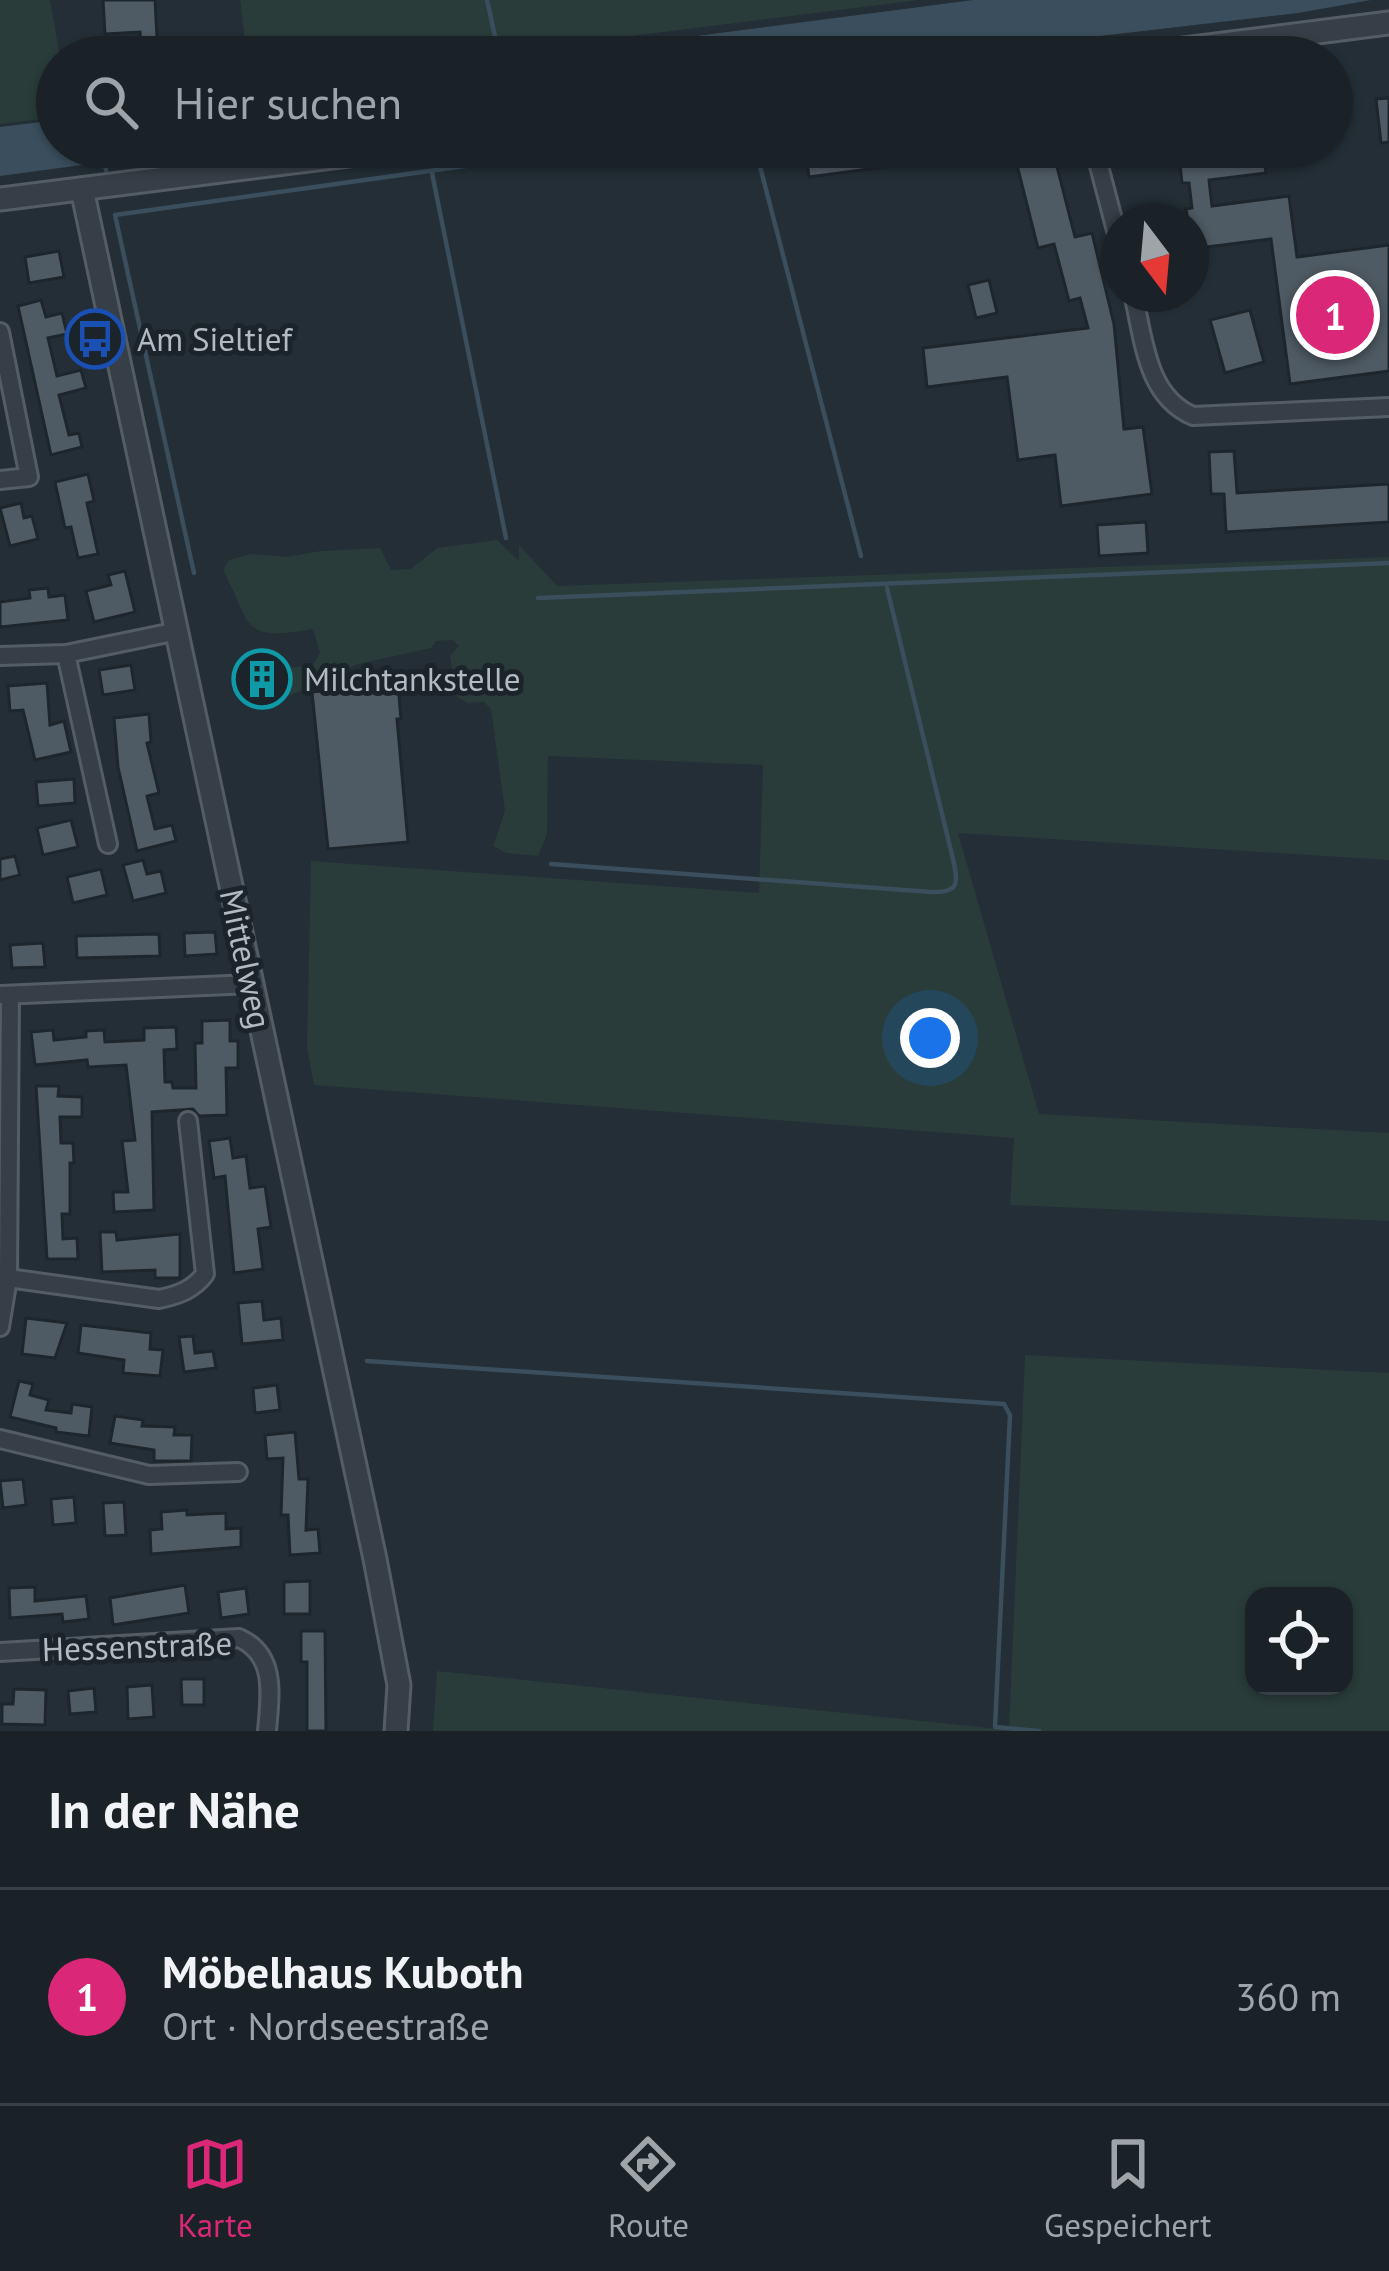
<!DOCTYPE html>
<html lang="de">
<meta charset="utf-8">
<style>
:root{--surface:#1a2228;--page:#272f34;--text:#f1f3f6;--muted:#9fa4a8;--line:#383f45;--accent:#db2777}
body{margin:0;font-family:"PT Sans",sans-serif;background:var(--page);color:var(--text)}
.controls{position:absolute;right:36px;bottom:36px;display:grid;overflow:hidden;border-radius:24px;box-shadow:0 3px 9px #0004}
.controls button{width:108px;height:108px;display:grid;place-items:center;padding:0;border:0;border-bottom:3px solid var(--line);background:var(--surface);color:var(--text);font:60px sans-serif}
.compass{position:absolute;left:1101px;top:204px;width:108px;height:108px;border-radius:50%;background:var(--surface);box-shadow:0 3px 9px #0004;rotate:164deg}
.you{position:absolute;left:930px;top:1038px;width:42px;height:42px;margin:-30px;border:9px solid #fff;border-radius:50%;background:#1a73e8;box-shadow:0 0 0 18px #1a73e833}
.badge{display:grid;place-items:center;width:78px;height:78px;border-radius:50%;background:var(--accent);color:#fff;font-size:39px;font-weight:700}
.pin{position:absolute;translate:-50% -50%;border:6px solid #fff;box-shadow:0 3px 12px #0006}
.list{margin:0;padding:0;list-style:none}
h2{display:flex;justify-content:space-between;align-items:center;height:156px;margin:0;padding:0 48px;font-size:51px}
h2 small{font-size:39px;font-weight:400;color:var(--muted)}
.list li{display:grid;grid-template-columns:78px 1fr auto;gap:36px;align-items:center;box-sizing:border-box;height:216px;padding:0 48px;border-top:3px solid var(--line)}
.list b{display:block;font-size:45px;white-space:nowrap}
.list p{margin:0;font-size:39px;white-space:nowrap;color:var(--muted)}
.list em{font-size:39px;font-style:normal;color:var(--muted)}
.icon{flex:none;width:66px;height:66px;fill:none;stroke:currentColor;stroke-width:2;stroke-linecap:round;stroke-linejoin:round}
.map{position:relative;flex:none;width:1389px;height:1731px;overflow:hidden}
.search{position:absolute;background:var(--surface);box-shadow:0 3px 9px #0004;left:36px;right:36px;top:36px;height:132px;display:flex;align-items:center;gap:30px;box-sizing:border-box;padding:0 42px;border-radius:66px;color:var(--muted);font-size:45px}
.sheet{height:372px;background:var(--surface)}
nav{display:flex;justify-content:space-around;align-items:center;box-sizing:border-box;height:168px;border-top:3px solid var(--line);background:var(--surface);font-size:33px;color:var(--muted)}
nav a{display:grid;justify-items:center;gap:6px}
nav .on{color:var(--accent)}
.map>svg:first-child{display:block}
.green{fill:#293c39;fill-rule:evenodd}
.water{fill:#3a4e5d}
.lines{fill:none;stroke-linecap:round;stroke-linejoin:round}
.stream{stroke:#3a4e5d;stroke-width:4.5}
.building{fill:#4f5b64;stroke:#1e262d;stroke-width:3}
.minor-casing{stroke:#545d64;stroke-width:22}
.tertiary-casing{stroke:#545d64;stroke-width:27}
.minor{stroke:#363f47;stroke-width:16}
.tertiary{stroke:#363f47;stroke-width:21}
.labels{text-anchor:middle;stroke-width:10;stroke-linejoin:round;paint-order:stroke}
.poi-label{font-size:33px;fill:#b1bbc3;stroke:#1c242b;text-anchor:start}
.street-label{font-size:33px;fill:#b1bbc3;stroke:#1c242b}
</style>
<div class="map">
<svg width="1389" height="1731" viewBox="0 0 1389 1731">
<rect width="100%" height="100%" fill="#232e36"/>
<g class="green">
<polygon points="0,0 50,0 60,57 57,57 57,117 0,124"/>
<polygon points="240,0 919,0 464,57 247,57"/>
<path d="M 497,540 L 519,561 L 519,545 L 557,586 L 1389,557 L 1389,860 L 958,833 L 1039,1114 L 1389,1133 L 1389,1221 L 1010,1205 L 1014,1138 L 314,1085 L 307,1048 L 311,861 L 759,893 L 763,765 L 548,756 L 547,834 L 538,856 L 506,853 L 493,846 L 505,811 L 491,709 L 484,702 L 467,703 L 458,697 L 450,656 L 459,646 L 453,640 L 436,641 L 431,648 L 358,664 L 289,696 L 259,696 L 261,671 L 313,665 L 320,653 L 313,629 C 239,642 253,626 223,570 L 229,560 L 251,554 L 287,557 L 321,551 L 380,548 L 391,570 L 411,569 L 437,548 Z"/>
<path d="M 1025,1355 L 1389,1373 L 1389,1731 L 433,1731 L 437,1671 L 1009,1730 ZM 1254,1596 L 1344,1596 L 1344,1686 L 1254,1686 Z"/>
</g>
<g class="water">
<polygon points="973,0 1371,0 1298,13 918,57 535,57"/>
<polygon points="57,120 57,147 216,147 0,176 0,127"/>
</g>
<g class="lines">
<g class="stream">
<polyline points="487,0 496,41"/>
<polyline points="498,52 499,57"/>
<polyline points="101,147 106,170"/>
<polyline points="755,147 861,556"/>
<polyline points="432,173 506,538"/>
<polyline points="194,573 115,215 600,147"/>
<polyline points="538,598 1389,563"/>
<path d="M 551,864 L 931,892 C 960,893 958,883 953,859 L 887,588"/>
<polyline points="367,1361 1004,1404 1010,1415 995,1727 1039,1731"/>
</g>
</g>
<g class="building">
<polygon points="103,0 155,0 158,57 142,57 140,32 105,34"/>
<polygon points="1389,98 1389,142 1381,143 1376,99"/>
<polygon points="805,147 904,147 906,164 809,177"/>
<polygon points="1178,147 1262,147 1266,173 1209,180 1212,206 1289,196 1297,257 1389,245 1389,371 1290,384 1271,239 1191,249 1191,222 1188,222 1186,209 1192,208 1189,183 1182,183"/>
<polygon points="1054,155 1075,237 1092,233 1114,324 1124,429 1143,427 1152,494 1061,506 1055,455 1018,460 1007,377 927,387 923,348 1088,328 1080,298 1069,301 1054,244 1038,248 1017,165"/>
<polygon points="59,251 64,277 29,283 25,257"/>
<polygon points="989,280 997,313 976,318 968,285"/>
<polygon points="41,300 46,317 62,313 67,334 48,338 57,376 81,370 86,388 59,395 69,435 79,433 82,447 51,455 18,306"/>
<polygon points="1250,310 1264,362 1225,373 1210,320"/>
<polygon points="1234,451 1237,493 1389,484 1389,522 1226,532 1224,494 1211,494 1209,452"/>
<polygon points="88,474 94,501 87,503 98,554 78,558 71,527 65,528 55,482"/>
<polygon points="21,503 24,518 32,516 38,539 10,546 0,508"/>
<polygon points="1146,522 1148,553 1099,556 1097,525"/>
<polygon points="125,571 135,612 94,622 86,591 111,585 108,575"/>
<polygon points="48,588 49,597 65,595 68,620 0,627 0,602 30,598 29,590"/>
<polygon points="131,665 135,690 103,695 99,670"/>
<polygon points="47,683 50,725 64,721 71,752 35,760 23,710 10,711 8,686"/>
<polygon points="398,684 401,719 397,719 408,842 328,849 312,692"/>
<polygon points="149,714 151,742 147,743 159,793 147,796 155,829 172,825 176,841 137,851 118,767 114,718"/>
<polygon points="74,779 75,803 38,806 36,782"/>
<polygon points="71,820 78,847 43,855 37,828"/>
<polygon points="15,856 20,875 0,880 0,859"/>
<polygon points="143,860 147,874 161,871 166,893 133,901 123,865"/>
<polygon points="101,869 107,895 73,903 67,877"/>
<polygon points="215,932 217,954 185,956 184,933"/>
<polygon points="159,934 160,956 77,958 76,936"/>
<polygon points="43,943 45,967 12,968 10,945"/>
<polygon points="230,1020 230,1041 238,1041 238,1068 226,1068 227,1115 199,1116 193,1109 152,1112 154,1210 114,1212 113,1192 128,1192 122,1141 135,1140 126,1065 88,1067 87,1060 35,1065 31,1032 53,1030 54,1040 86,1037 86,1031 104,1030 105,1042 144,1040 144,1028 176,1027 177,1049 164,1050 165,1082 172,1082 173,1088 196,1088 195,1043 202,1043 202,1021"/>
<polygon points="36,1086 59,1086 58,1096 82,1097 82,1117 60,1117 61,1143 73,1143 74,1163 70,1163 70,1214 62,1214 63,1239 77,1238 78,1259 47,1259"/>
<polygon points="230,1138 233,1158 246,1156 250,1188 265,1186 271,1227 258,1229 263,1269 234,1273 225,1176 214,1178 209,1141"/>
<polygon points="100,1232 116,1232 117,1240 180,1234 180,1278 155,1278 155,1270 102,1272"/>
<polygon points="262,1301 264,1320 281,1318 283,1340 242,1344 238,1303"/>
<polygon points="26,1318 67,1323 55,1358 22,1354"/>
<polygon points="81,1325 151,1333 150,1349 163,1350 160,1376 123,1373 124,1360 78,1353"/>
<polygon points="193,1336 195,1353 213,1351 216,1368 184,1372 179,1337"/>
<polygon points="19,1381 33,1384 30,1395 49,1400 46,1410 71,1413 72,1404 92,1407 89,1436 56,1432 56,1428 10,1417"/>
<polygon points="277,1385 280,1410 255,1413 253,1388"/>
<polygon points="115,1416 143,1420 142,1426 175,1427 174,1435 192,1435 191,1461 154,1461 154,1450 110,1443"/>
<polygon points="295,1432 299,1479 308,1479 306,1530 318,1529 320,1553 290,1555 288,1515 281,1515 283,1458 267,1459 265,1435"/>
<polygon points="23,1479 26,1505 3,1508 0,1481"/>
<polygon points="74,1497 76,1523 53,1525 51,1499"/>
<polygon points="124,1502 126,1535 105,1536 103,1503"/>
<polygon points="187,1510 187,1515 226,1513 226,1529 241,1528 241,1547 151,1554 150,1530 162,1529 161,1512"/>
<polygon points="310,1581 310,1614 284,1614 284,1582"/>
<polygon points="185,1585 189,1613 113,1625 110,1598"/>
<polygon points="35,1587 35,1601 86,1596 89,1619 63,1622 62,1614 10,1618 9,1588"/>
<polygon points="246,1588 249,1614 221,1618 218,1592"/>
<polygon points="301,1631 325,1631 326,1731 307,1731 307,1662 301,1662"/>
<polygon points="181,1679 204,1679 204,1705 182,1705"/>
<polygon points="152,1685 154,1717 128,1719 127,1687"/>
<polygon points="94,1688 96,1712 70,1714 68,1691"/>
<polygon points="14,1689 46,1690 45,1725 2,1724 2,1704 13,1704"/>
</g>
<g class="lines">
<defs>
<g id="minor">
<polyline points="1094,147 1119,242"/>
<path d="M 1133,294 C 1144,339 1146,396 1193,416 L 1389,407"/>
<polyline points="0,332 29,477 0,480"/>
<polyline points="66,654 108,844"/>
<polyline points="0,656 66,654 178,631"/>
<polyline points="1,995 251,984"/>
<path d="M 8,1278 L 159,1299 C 178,1295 193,1290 205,1274 L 188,1121"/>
<polyline points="0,1327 8,1278 10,995"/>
<polyline points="0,1439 149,1475 238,1472"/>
<path d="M 0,1652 L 239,1638 C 277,1655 270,1695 267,1731"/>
</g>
<g id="tertiary">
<polyline points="1121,57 1389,23"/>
<polyline points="82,189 375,1559 399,1685 396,1731"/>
<polyline points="0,199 412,147"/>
</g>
</defs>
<use href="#minor" class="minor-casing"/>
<use href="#tertiary" class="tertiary-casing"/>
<use href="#minor" class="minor"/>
<use href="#tertiary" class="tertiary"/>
</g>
<defs>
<symbol id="bus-ring" viewBox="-11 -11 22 22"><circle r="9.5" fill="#1c242b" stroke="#1a4fb4" stroke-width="1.5"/><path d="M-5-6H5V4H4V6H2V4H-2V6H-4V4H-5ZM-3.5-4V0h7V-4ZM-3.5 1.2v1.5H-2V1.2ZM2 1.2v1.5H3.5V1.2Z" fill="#1a4fb4"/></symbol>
<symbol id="building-ring" viewBox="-11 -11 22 22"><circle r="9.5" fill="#1c242b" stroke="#0f9aa8" stroke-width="1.5"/><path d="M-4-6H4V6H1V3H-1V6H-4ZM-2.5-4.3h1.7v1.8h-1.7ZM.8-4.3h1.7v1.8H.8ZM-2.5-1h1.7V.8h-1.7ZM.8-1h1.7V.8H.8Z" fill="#0f9aa8"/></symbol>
</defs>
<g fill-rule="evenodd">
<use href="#bus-ring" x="62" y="306" width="66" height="66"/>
<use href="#building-ring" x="229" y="646" width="66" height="66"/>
</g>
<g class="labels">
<g class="poi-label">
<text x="137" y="351">Am Sieltief</text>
<text x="304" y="691">Milchtankstelle</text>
</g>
<g class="street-label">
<text transform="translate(246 959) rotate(78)" y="12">Mittelweg</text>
<text transform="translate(137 1646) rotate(-2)" y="12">Hessenstraße</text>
</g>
</g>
</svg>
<div class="controls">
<button><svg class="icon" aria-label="locate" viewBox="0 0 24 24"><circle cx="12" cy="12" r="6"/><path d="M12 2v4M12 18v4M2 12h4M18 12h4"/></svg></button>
</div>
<svg class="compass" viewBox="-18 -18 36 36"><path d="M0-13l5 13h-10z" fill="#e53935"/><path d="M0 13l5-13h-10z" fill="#9fa4a8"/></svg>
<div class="you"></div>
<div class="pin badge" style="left:1335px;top:315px">1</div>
<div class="search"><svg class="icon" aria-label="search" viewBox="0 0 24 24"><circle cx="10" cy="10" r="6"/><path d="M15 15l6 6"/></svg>Hier suchen</div>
</div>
<section class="sheet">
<h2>In der Nähe<small></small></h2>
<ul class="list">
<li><span class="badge">1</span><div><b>Möbelhaus Kuboth</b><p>Ort · Nordseestraße</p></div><em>360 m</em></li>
</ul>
</section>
<nav>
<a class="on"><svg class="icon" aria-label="map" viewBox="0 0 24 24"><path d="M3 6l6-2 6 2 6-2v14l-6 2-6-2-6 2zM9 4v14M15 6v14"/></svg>Karte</a>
<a><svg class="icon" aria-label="directions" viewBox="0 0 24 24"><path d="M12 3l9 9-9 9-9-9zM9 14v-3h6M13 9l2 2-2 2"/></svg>Route</a>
<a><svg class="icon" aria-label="saved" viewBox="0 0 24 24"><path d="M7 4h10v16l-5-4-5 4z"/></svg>Gespeichert</a>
</nav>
